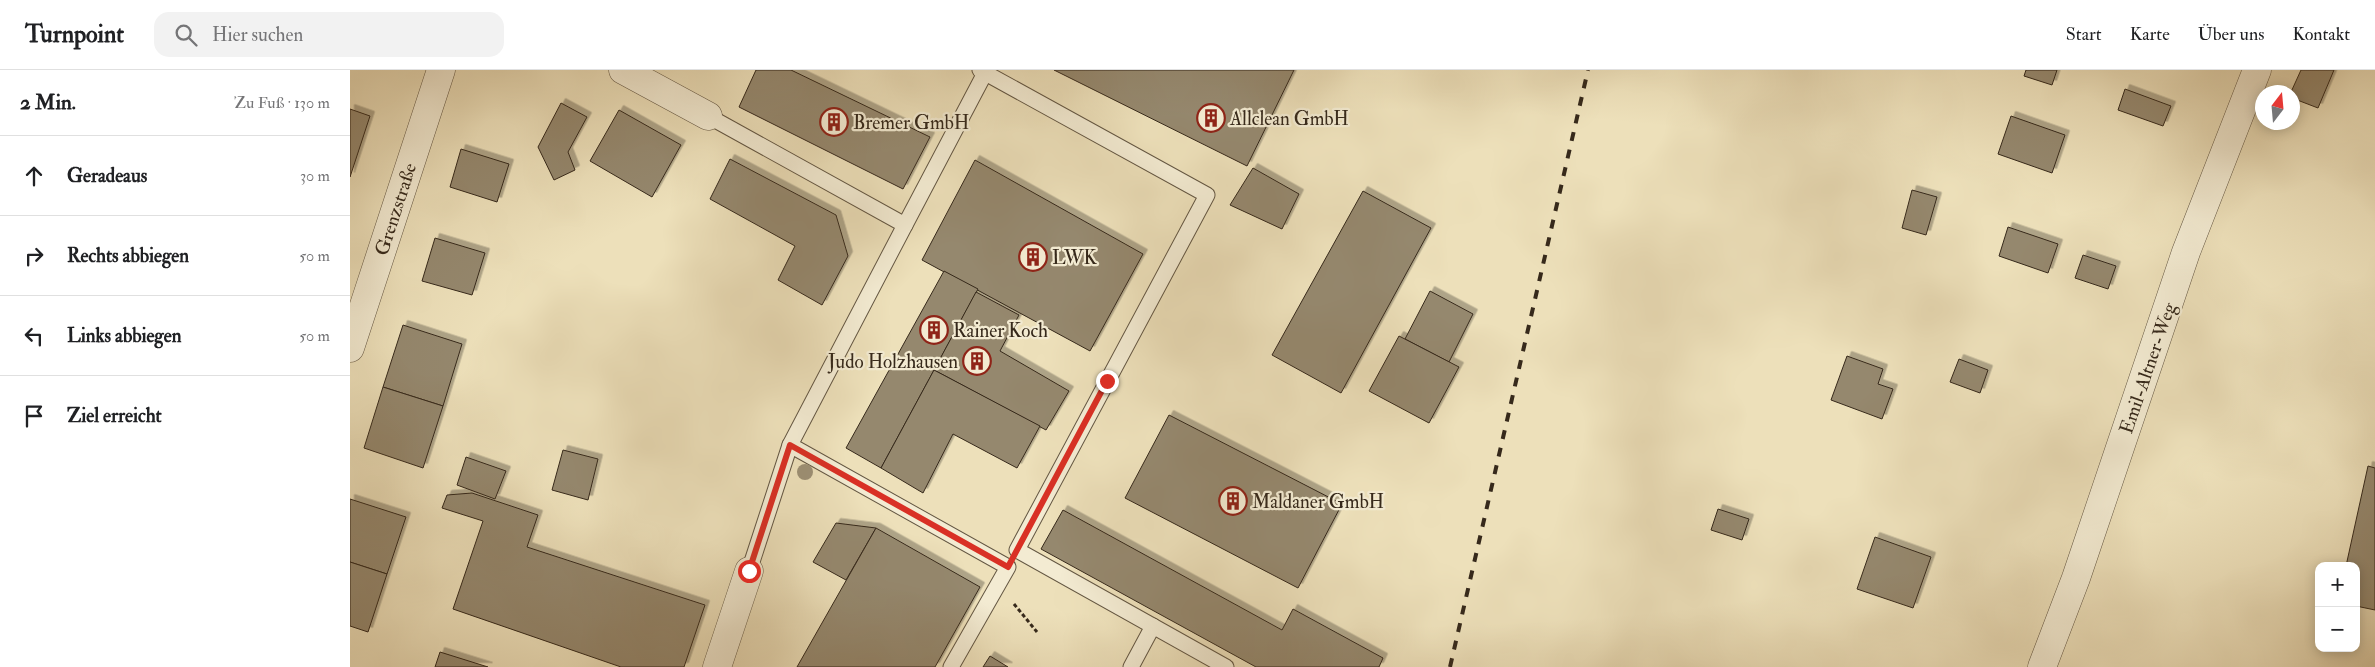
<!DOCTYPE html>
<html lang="de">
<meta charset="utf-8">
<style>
:root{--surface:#fff;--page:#f2f2f2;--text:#202124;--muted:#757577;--line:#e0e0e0}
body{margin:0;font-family:"IM FELL Double Pica",serif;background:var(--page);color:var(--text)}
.controls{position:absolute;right:15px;bottom:15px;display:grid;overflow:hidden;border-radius:10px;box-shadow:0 2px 12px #0003}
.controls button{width:45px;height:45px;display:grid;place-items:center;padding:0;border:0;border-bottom:1px solid var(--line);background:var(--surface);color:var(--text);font:25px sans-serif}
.compass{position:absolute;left:1905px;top:15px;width:45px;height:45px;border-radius:50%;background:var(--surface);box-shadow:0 2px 12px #0003;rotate:16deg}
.stop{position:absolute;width:15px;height:15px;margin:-11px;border:4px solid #d93025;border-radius:50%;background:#fff}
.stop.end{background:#d93025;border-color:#fff;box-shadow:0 1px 5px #0008}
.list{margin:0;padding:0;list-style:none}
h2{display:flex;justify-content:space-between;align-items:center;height:65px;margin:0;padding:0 20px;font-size:21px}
h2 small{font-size:16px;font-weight:400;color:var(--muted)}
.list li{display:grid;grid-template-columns:32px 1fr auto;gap:15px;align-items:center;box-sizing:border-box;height:80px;padding:0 20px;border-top:1px solid var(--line)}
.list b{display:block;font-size:19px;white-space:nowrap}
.list em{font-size:16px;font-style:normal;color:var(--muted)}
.icon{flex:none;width:28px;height:28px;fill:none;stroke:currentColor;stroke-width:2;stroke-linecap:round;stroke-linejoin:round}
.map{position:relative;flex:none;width:2025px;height:597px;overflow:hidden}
header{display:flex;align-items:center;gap:30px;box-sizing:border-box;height:70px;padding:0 25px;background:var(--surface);border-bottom:1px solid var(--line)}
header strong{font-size:24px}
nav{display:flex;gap:28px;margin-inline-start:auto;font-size:18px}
.search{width:350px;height:45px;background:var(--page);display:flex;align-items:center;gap:12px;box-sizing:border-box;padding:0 18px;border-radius:15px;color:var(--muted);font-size:19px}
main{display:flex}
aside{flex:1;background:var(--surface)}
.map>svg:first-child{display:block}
.building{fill:#95886e;stroke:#36291b;filter:url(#shadow)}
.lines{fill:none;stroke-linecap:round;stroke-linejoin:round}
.lane-casing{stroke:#645743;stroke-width:17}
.street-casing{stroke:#645743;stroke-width:29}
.path{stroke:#36291b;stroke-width:3;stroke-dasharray:4 2.5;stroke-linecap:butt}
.lane{stroke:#f3ebd2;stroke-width:15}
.street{stroke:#f3ebd2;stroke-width:28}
.rail{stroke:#36291b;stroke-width:4;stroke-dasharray:9 9;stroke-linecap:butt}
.tree{fill:#9d9075}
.route{stroke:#d93025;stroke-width:6}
.labels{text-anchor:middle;stroke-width:4.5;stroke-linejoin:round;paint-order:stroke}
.poi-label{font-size:19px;fill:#36291b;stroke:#f3ebd2;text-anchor:start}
.street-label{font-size:19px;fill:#36291b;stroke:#f3ebd2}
</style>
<header>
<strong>Turnpoint</strong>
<div class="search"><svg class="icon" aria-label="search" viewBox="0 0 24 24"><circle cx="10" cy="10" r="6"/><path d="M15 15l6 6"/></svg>Hier suchen</div>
<nav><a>Start</a><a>Karte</a><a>Über uns</a><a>Kontakt</a></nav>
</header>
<main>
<aside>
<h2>2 Min.<small>Zu Fuß · 130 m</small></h2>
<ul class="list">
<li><svg class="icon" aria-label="ahead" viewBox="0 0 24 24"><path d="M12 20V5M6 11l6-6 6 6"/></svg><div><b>Geradeaus</b></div><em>30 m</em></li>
<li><svg class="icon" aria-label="right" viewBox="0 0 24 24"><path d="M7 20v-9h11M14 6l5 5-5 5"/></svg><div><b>Rechts abbiegen</b></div><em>50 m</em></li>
<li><svg class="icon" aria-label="left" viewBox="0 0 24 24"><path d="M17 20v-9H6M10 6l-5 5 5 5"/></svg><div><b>Links abbiegen</b></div><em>50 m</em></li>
<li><svg class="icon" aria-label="arrive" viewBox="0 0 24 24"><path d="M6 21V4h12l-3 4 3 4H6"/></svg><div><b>Ziel erreicht</b></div></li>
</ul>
</aside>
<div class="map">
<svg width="2025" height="597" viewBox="0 0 2025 597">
<defs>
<filter id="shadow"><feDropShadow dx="4.5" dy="-4.5" stdDeviation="0" flood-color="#0004"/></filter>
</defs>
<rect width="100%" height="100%" fill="#ede0ba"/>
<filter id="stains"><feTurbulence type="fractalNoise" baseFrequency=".004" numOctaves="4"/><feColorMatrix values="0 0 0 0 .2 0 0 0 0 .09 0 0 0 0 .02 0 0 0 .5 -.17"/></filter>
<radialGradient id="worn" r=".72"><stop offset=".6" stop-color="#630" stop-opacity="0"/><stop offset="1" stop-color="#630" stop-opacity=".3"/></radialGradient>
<g class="building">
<polygon points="406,0 441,0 580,67 553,119 389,37"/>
<polygon points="704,0 944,0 897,96"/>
<polygon points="1676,0 1707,0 1702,15 1674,6"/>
<polygon points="1951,0 1984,0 1968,38 1942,28 1941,22"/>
<polygon points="1775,19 1821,36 1813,56 1768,40"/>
<polygon points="211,33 237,47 218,82 225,100 204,110 188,77"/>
<polygon points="0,39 20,46 0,107"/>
<polygon points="269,40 331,75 302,127 240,91"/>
<polygon points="1661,46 1715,65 1702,103 1648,84"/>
<polygon points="111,79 159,94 147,132 100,117"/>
<polygon points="380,89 486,145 498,186 472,235 428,210 445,176 360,129"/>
<polygon points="625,90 793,184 740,281 572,190"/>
<polygon points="903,98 949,124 932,159 880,135"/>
<polygon points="1562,120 1587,127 1576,165 1552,158"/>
<polygon points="1013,121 1081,158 991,323 922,285"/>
<polygon points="1658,157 1708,174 1698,203 1649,186"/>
<polygon points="85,168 135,183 122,225 72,211"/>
<polygon points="1733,185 1766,196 1758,219 1725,208"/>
<polygon points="594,201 628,219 531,398 496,378"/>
<polygon points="1080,221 1123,244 1099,292 1055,269"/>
<polygon points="626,222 669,245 650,281 719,321 696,360 584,300"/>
<polygon points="53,255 112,274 93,336 33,317"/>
<polygon points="1049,266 1109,297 1079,353 1019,321"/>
<polygon points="1497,286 1533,299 1528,314 1543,319 1532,349 1481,330"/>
<polygon points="1609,289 1638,300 1630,323 1600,312"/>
<polygon points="584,300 690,356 667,398 603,364 573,423 531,398"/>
<polygon points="33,317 93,336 73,398 14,378"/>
<polygon points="819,345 992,434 948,518 775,428"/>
<polygon points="213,380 248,389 238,430 202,420"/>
<polygon points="116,387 156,401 145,429 107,415"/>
<polygon points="2018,396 2025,398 2025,540 2006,536 2006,496 1996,496"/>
<polygon points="122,423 188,445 177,477 355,535 334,597 271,597 103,539 133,451 92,438 97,425"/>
<polygon points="0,429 56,447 37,504 0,492"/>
<polygon points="1368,439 1399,449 1392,470 1361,460"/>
<polygon points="713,440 932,560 943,539 1033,588 1029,597 906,597 691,479"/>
<polygon points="486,453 526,458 496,510 463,492"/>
<polygon points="526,458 630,517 585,597 447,597"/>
<polygon points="1525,467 1581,487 1563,538 1507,519"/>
<polygon points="0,492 37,504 18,562 0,556"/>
<polygon points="90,582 138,597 85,597"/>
<polygon points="640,586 658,597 633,597"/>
</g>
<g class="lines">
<defs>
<g id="lane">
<polyline points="630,0 857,125 667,480 876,597"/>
<polyline points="358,46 555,155 440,375 658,497 601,597"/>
<polyline points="555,155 635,3"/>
<polyline points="399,501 440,375"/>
<polyline points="781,597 803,556"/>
</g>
<g id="street">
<polyline points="273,0 358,46"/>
<polyline points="0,278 91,0"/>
<polyline points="367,597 399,501"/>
<polyline points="1692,597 1726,508 1836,182 1907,0"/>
</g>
</defs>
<use href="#lane" class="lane-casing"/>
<use href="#street" class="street-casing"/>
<polyline class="path" points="664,534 687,562"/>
<use href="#lane" class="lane"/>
<use href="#street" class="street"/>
<polyline class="rail" points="1100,597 1238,0"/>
</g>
<circle class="tree" cx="455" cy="402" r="8"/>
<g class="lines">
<polyline class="route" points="399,501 440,375 658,497 757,311"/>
</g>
<defs>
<symbol id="building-ring" viewBox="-11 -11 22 22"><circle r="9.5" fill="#f3ebd2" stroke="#8f2418" stroke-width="1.5"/><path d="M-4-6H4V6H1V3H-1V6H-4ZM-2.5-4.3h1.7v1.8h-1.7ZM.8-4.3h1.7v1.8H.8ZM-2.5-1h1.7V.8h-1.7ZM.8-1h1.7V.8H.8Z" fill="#8f2418"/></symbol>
</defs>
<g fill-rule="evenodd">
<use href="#building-ring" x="845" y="32" width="32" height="32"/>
<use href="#building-ring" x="468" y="36" width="32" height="32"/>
<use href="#building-ring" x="667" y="171" width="32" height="32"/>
<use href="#building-ring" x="568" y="244" width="32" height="32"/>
<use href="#building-ring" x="611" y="275" width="32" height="32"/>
<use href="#building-ring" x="867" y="415" width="32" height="32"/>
</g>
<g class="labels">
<g class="poi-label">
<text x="880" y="55">Allclean GmbH</text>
<text x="503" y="59">Bremer GmbH</text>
<text x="702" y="194">LWK</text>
<text x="603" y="267">Rainer Koch</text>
<text x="608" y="298" text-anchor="end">Judo Holzhausen</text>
<text x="902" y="438">Maldaner GmbH</text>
</g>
<g class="street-label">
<text transform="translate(45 139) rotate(-72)" y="7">Grenzstraße</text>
<text transform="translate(1797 298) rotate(-71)" y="7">Emil-Altner-Weg</text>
</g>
</g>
<rect width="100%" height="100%" filter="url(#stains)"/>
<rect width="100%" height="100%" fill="url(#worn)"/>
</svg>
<div class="controls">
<button>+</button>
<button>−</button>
</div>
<svg class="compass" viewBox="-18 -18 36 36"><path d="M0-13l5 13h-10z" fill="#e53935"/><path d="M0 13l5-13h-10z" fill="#757577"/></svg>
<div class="stop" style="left:399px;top:501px"></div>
<div class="stop end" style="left:757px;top:311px"></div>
</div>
</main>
